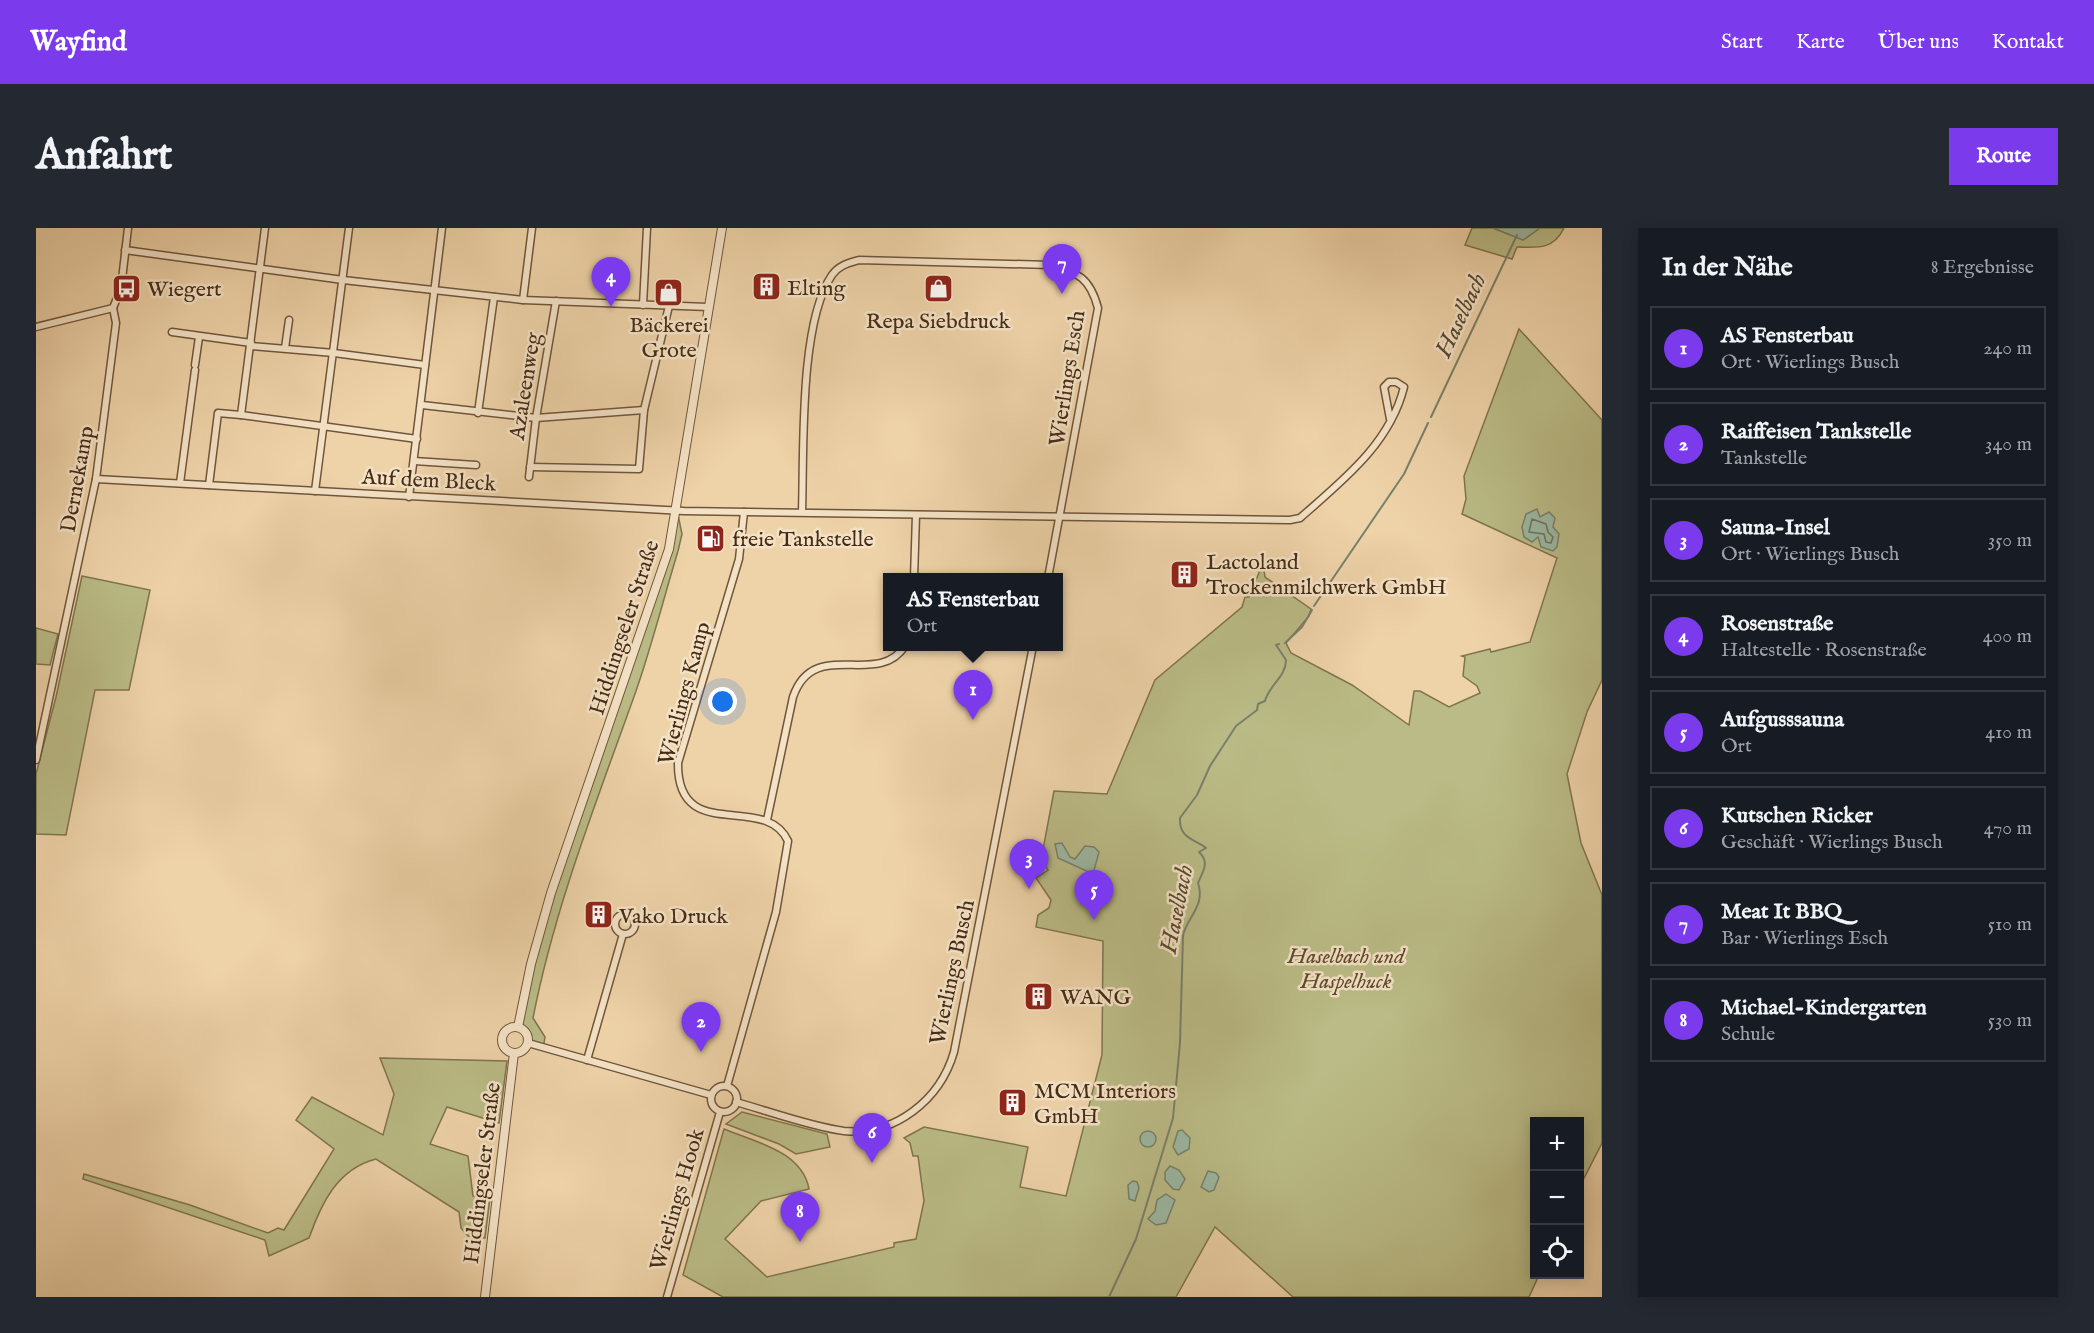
<!DOCTYPE html>
<html lang="de">
<meta charset="utf-8">
<style>
:root{--surface:#171b24;--page:#242831;--text:#f1f3f6;--muted:#9ea1a6;--line:#363941;--accent:#7c3aed}
body{margin:0;font-family:"IM FELL English",serif;background:var(--page);color:var(--text)}
.controls{position:absolute;right:18px;bottom:18px;display:grid;overflow:hidden;border-radius:0px;box-shadow:0 3px 15px #0003}
.controls button{width:54px;height:54px;display:grid;place-items:center;padding:0;border:0;border-bottom:2px solid var(--line);background:var(--surface);color:var(--text);font:30px sans-serif}
.you{position:absolute;left:687px;top:474px;width:21px;height:21px;margin:-15px;border:4px solid #fff;border-radius:50%;background:#1a73e8;box-shadow:0 0 0 9px #1a73e833}
.badge{display:grid;place-items:center;width:39px;height:39px;border-radius:50%;background:var(--accent);color:#fff;font-size:20px;font-weight:700}
.pin{position:absolute;translate:-50% -50px;filter:drop-shadow(0 2px 3px #0008)}
.pin::after{content:'';position:absolute;top:32px;width:21px;height:18px;background:inherit;clip-path:polygon(0 0,100% 0,50% 100%)}
.popup{position:absolute;left:847px;top:345px;width:180px;height:78px;box-sizing:border-box;display:grid;place-content:center;border-radius:0px;background:var(--surface);filter:drop-shadow(0 2px 4px #0005);font-size:20px;white-space:nowrap;color:var(--muted)}
.popup b{font-size:22px;color:var(--text)}
.popup::after{content:'';position:absolute;left:50%;top:100%;margin-left:-12px;border:12px solid transparent;border-top-color:var(--surface)}
.list{margin:0;padding:0;list-style:none}
h2{display:flex;justify-content:space-between;align-items:center;height:78px;margin:0;padding:0 24px;font-size:26px}
h2 small{font-size:20px;font-weight:400;color:var(--muted)}
.list li{display:grid;grid-template-columns:39px 1fr auto;gap:18px;align-items:center;box-sizing:border-box;height:84px;margin:0 12px 12px;padding:0 12px;border:2px solid var(--line);border-radius:0px}
.list b{display:block;font-size:22px;white-space:nowrap}
.list p{margin:0;font-size:20px;white-space:nowrap;color:var(--muted)}
.list em{font-size:20px;font-style:normal;color:var(--muted)}
.icon{flex:none;width:33px;height:33px;fill:none;stroke:currentColor;stroke-width:2;stroke-linecap:round;stroke-linejoin:round}
.map{position:relative;flex:none;width:1566px;height:1069px;overflow:hidden;border-radius:0px}
header{display:flex;align-items:center;gap:36px;box-sizing:border-box;height:84px;padding:0 30px;background:var(--accent);color:#fff}
header strong{font-size:28px}
nav{display:flex;gap:33px;margin-inline-start:auto;font-size:21px}
.intro{display:flex;align-items:center;justify-content:space-between;box-sizing:border-box;height:144px;padding:0 36px}
h1{margin:0;font-size:42px}
.button{padding:15px 27px;border-radius:0px;background:var(--accent);color:#fff;font-size:21px;font-weight:700}
main{display:flex;gap:36px;padding:0 36px}
aside{flex:1;background:var(--surface);border-radius:0px;box-shadow:0 3px 15px #0003}
.map>svg:first-child{display:block}
.green{fill:#babb86;stroke:#80744e;stroke-width:1.5}
.water{fill:#9bb8a3;stroke:#79806b;stroke-width:1.5}
.lines{fill:none;stroke-linecap:round;stroke-linejoin:round}
.shore{stroke:#70725c;stroke-width:1.5}
.stream{stroke:#79806b;stroke-width:2}
.minor-casing{stroke:#70563a;stroke-width:9}
.tertiary-casing{stroke:#70563a;stroke-width:10}
.minor{stroke:#f4e2c6;stroke-width:6}
.tertiary{stroke:#f4e2c6;stroke-width:8}
.labels{text-anchor:middle;stroke-width:5;stroke-linejoin:round;paint-order:stroke}
.poi-label{font-size:22px;fill:#462c16;stroke:#f4e2c6;text-anchor:start}
.street-label{font-size:22px;fill:#462c16;stroke:#f4e2c6}
.park-label{font-size:22px;font-style:italic;fill:#5d492c;stroke:#f4e2c6}
.water-label{font-size:24px;font-style:italic;fill:#574832;stroke:#f4e2c6}
</style>
<header>
<strong>Wayfind</strong>
<nav><a>Start</a><a>Karte</a><a>Über uns</a><a>Kontakt</a></nav>
</header>
<div class="intro"><h1>Anfahrt</h1><a class="button">Route</a></div>
<main>
<div class="map">
<svg width="1566" height="1069" viewBox="0 0 1566 1069">
<rect width="100%" height="100%" fill="#eed2a8"/>
<filter id="stains"><feTurbulence type="fractalNoise" baseFrequency=".00333" numOctaves="4"/><feColorMatrix values="0 0 0 0 .2 0 0 0 0 .09 0 0 0 0 .02 0 0 0 .5 -.17"/></filter>
<radialGradient id="worn" r=".72"><stop offset=".6" stop-color="#630" stop-opacity="0"/><stop offset="1" stop-color="#630" stop-opacity=".3"/></radialGradient>
<g class="green">
<path d="M 1436,0 L 1457,0 L 1487,12 L 1504,0 L 1528,0 C 1518,21 1503,20 1481,19 L 1476,31 L 1429,17 Z"/>
<path d="M 1483,101 L 1566,192 L 1566,452 L 1551,484 L 1531,546 L 1545,615 L 1566,667 L 1566,915 L 1544,958 L 1544,894 L 1498,894 L 1498,1046 L 1503,1047 L 1493,1069 L 1257,1069 L 1179,999 L 1140,1069 L 687,1069 L 647,1047 L 688,901 C 719,914 766,923 773,961 L 725,973 L 689,1011 L 731,1049 L 858,1019 L 858,1015 L 880,1011 L 888,973 L 882,928 L 877,928 L 874,915 L 868,910 L 888,899 L 992,919 L 984,959 L 1030,968 L 1066,827 L 1067,713 L 1000,699 L 1002,687 L 1013,680 L 1015,672 L 1000,650 L 1012,642 L 1005,632 L 1018,563 L 1071,566 L 1119,452 L 1206,379 L 1209,369 L 1213,369 L 1227,335 L 1229,349 L 1275,381 L 1273,388 L 1250,415 L 1255,425 L 1316,457 L 1373,497 L 1378,463 L 1384,463 L 1413,479 L 1444,465 L 1441,458 L 1427,448 L 1429,429 L 1426,428 L 1454,421 L 1455,424 L 1494,414 L 1521,330 L 1426,286 L 1430,271 L 1428,248 Z"/>
<path d="M 641,282 L 646,306 L 642,323 C 628,369 616,417 600,463 C 562,570 519,677 497,790 L 509,809 L 507,821 L 492,815 L 491,805 L 482,799 L 515,665 L 576,493 Z"/>
<polygon points="46,348 114,362 93,462 59,462 30,607 0,606 0,546 20,469"/>
<polygon points="0,400 22,406 14,437 0,436"/>
<path d="M 344,830 L 471,833 L 463,895 L 411,879 L 394,916 L 432,928 L 437,968 L 454,970 L 449,1010 L 432,1008 L 425,1000 L 423,984 L 340,931 C 301,941 285,976 273,1010 L 233,1028 L 229,1012 L 47,951 L 48,946 L 154,977 L 232,1005 L 242,1000 L 248,1002 L 298,921 L 260,892 L 276,869 L 347,907 L 358,866 Z"/>
<polygon points="706,884 791,906 794,919 760,926 743,916 690,896"/>
</g>
<g class="water">
<polygon points="1457,0 1504,0 1487,12"/>
<polygon points="1501,281 1504,289 1513,284 1519,290 1517,299 1523,306 1521,319 1517,323 1505,319 1502,309 1496,314 1488,309 1486,299 1490,286"/>
<polygon points="1026,615 1034,629 1039,631 1049,618 1058,619 1063,624 1057,646 1022,630 1019,616"/>
<polygon points="1146,902 1154,910 1153,921 1142,927 1137,919 1142,903"/>
<circle cx="1112" cy="911" r="8"/>
<polygon points="1134,938 1143,942 1149,951 1143,962 1137,961 1129,952 1129,944"/>
<polygon points="1172,943 1180,945 1183,949 1178,962 1173,964 1165,959"/>
<polygon points="1097,953 1101,954 1103,960 1099,973 1093,971 1092,957"/>
<polygon points="1130,966 1139,972 1130,995 1120,997 1112,991 1119,983 1121,972"/>
</g>
<g class="lines">
<polygon class="shore" points="1496,291 1510,296 1512,304 1517,309 1515,315 1510,314 1508,306 1493,304"/>
<g class="stream">
<polyline points="1395,189 1481,7"/>
<polyline points="1278,378 1368,246 1392,195"/>
<polyline points="1249,415 1266,399 1276,382"/>
<path d="M 1073,1069 L 1100,1011 L 1137,890 L 1144,815 L 1147,708 C 1150,690 1170,678 1162,655 C 1167,643 1174,634 1163,624 L 1170,620 C 1159,611 1143,611 1144,590 L 1161,567 L 1174,538 L 1200,498 L 1221,482 L 1222,476 L 1229,473 C 1233,457 1250,449 1250,432 L 1240,417 L 1243,416"/>
</g>
<defs>
<g id="minor">
<polyline points="89,22 307,52 487,72 672,79"/>
<polyline points="487,72 496,0"/>
<polyline points="607,77 611,0"/>
<polyline points="0,99 77,80 85,60 92,0"/>
<polyline points="136,104 215,115"/>
<polyline points="215,118 298,125 389,137"/>
<polyline points="249,120 253,92"/>
<polyline points="159,137 163,109"/>
<polyline points="386,177 500,190 608,182"/>
<polyline points="442,185 458,69"/>
<polyline points="205,187 381,211"/>
<polyline points="378,233 440,237"/>
<polyline points="494,239 603,241 608,182 633,78"/>
<polyline points="493,249 500,190 520,73"/>
<path d="M 60,251 L 648,283 L 1254,292 L 1264,290 C 1306,253 1354,216 1368,159 L 1360,154 L 1353,154 L 1348,159 L 1354,191"/>
<polyline points="144,255 159,142"/>
<polyline points="173,257 182,185 205,187 229,0"/>
<polyline points="279,263 313,0"/>
<polyline points="373,269 406,0"/>
<path d="M 766,284 C 768,224 763,95 796,47 C 803,37 813,35 823,32 L 1014,37 C 1043,45 1054,50 1062,80 L 1012,350"/>
<polyline points="878,350 880,287"/>
<polyline points="0,532 60,251 80,95 77,80"/>
<path d="M 731,592 L 757,469 C 778,408 841,461 869,418"/>
<circle cx="589" cy="696" r="10"/>
<polyline points="492,815 675,867"/>
<polyline points="551,832 587,706"/>
<path d="M 691,858 L 740,684 L 752,613 C 729,563 641,618 642,535 L 703,331 L 708,284"/>
<circle cx="688" cy="871" r="13"/>
<path d="M 700,874 C 732,883 776,899 808,903 C 859,908 904,872 918,824 L 997,418"/>
<polyline points="631,1069 684,884"/>
</g>
<g id="tertiary">
<circle cx="479" cy="812" r="13"/>
<polyline points="482,799 495,736 515,665 633,321 686,0"/>
<polyline points="449,1069 478,825"/>
</g>
</defs>
<use href="#minor" class="minor-casing"/>
<use href="#tertiary" class="tertiary-casing"/>
<use href="#minor" class="minor"/>
<use href="#tertiary" class="tertiary"/>
</g>
<defs>
<symbol id="building-square" viewBox="-11 -11 22 22"><rect x="-9" y="-9" width="18" height="18" rx="4" fill="#8f2418" stroke="#f4e2c6"/><path d="M-4-6H4V6H1V3H-1V6H-4ZM-2.5-4.3h1.7v1.8h-1.7ZM.8-4.3h1.7v1.8H.8ZM-2.5-1h1.7V.8h-1.7ZM.8-1h1.7V.8H.8Z" fill="#fff"/></symbol>
<symbol id="bus-square" viewBox="-11 -11 22 22"><rect x="-9" y="-9" width="18" height="18" rx="4" fill="#8f2418" stroke="#f4e2c6"/><path d="M-5-6H5V4H4V6H2V4H-2V6H-4V4H-5ZM-3.5-4V0h7V-4ZM-3.5 1.2v1.5H-2V1.2ZM2 1.2v1.5H3.5V1.2Z" fill="#fff"/></symbol>
<symbol id="shop-square" viewBox="-11 -11 22 22"><rect x="-9" y="-9" width="18" height="18" rx="4" fill="#8f2418" stroke="#f4e2c6"/><path d="M-5-2.5h2.3a2.7 3.5 0 0 1 5.4 0H5L5.5 6h-11ZM-1.5-2.5h3a1.5 2.3 0 0 0-3 0Z" fill="#fff"/></symbol>
<symbol id="fuel-square" viewBox="-11 -11 22 22"><rect x="-9" y="-9" width="18" height="18" rx="4" fill="#8f2418" stroke="#f4e2c6"/><path d="M-5.5-6h7V0h2V4h1.3V-2.5L3-4.5l.8-.8L6-3V5H2.5V1h-1V6h-7ZM-4.2-4.7v3.2H.2V-4.7Z" fill="#fff"/></symbol>
</defs>
<g fill-rule="evenodd">
<use href="#building-square" x="714" y="42" width="33" height="33"/>
<use href="#bus-square" x="74" y="44" width="33" height="33"/>
<use href="#shop-square" x="886" y="44" width="33" height="33"/>
<use href="#shop-square" x="616" y="48" width="33" height="33"/>
<use href="#fuel-square" x="658" y="294" width="33" height="33"/>
<use href="#building-square" x="1132" y="330" width="33" height="33"/>
<use href="#building-square" x="546" y="670" width="33" height="33"/>
<use href="#building-square" x="986" y="752" width="33" height="33"/>
<use href="#building-square" x="960" y="858" width="33" height="33"/>
</g>
<g class="labels">
<g class="poi-label">
<text x="751" y="67">Elting</text>
<text x="111" y="68">Wiegert</text>
<text x="902" y="100" text-anchor="middle">Repa Siebdruck</text>
<text x="633" y="104" text-anchor="middle">Bäckerei<tspan x="633" dy="25">Grote</tspan></text>
<text x="696" y="318">freie Tankstelle</text>
<text x="1170" y="341">Lactoland<tspan x="1170" dy="25">Trockenmilchwerk GmbH</tspan></text>
<text x="583" y="695">Vako Druck</text>
<text x="1024" y="776">WANG</text>
<text x="998" y="870">MCM Interiors<tspan x="998" dy="25">GmbH</tspan></text>
</g>
<g class="street-label">
<text transform="translate(1030 150) rotate(-81)" y="8">Wierlings Esch</text>
<text transform="translate(488 158) rotate(-81)" y="8">Azaleenweg</text>
<text transform="translate(40 251) rotate(-80)" y="8">Dernekamp</text>
<text transform="translate(393 251) rotate(3)" y="8">Auf dem Bleck</text>
<text transform="translate(587 399) rotate(-72)" y="8">Hiddingseler Straße</text>
<text transform="translate(647 465) rotate(-75)" y="8">Wierlings Kamp</text>
<text transform="translate(915 744) rotate(-78)" y="8">Wierlings Busch</text>
<text transform="translate(445 945) rotate(-83)" y="8">Hiddingseler Straße</text>
<text transform="translate(640 971) rotate(-74)" y="8">Wierlings Hook</text>
</g>
<g class="park-label">
<text x="1310" y="735">Haselbach und<tspan x="1310" dy="25">Haspelhuck</tspan></text>
</g>
<g class="water-label">
<text transform="translate(1424 87) rotate(-65)" y="8">Haselbach</text>
<text transform="translate(1140 681) rotate(-79)" y="8">Haselbach</text>
</g>
</g>
<rect width="100%" height="100%" filter="url(#stains)"/>
<rect width="100%" height="100%" fill="url(#worn)"/>
</svg>
<div class="controls">
<button>+</button>
<button>−</button>
<button><svg class="icon" aria-label="locate" viewBox="0 0 24 24"><circle cx="12" cy="12" r="6"/><path d="M12 2v4M12 18v4M2 12h4M18 12h4"/></svg></button>
</div>
<div class="you"></div>
<div class="pin badge" style="left:937px;top:492px">1</div>
<div class="popup"><b>AS Fensterbau</b>Ort</div>
<div class="pin badge" style="left:665px;top:824px">2</div>
<div class="pin badge" style="left:993px;top:661px">3</div>
<div class="pin badge" style="left:575px;top:79px">4</div>
<div class="pin badge" style="left:1058px;top:692px">5</div>
<div class="pin badge" style="left:836px;top:935px">6</div>
<div class="pin badge" style="left:1026px;top:66px">7</div>
<div class="pin badge" style="left:764px;top:1014px">8</div>
</div>
<aside>
<h2>In der Nähe<small>8 Ergebnisse</small></h2>
<ul class="list">
<li><span class="badge">1</span><div><b>AS Fensterbau</b><p>Ort · Wierlings Busch</p></div><em>240 m</em></li>
<li><span class="badge">2</span><div><b>Raiffeisen Tankstelle</b><p>Tankstelle</p></div><em>340 m</em></li>
<li><span class="badge">3</span><div><b>Sauna-Insel</b><p>Ort · Wierlings Busch</p></div><em>350 m</em></li>
<li><span class="badge">4</span><div><b>Rosenstraße</b><p>Haltestelle · Rosenstraße</p></div><em>400 m</em></li>
<li><span class="badge">5</span><div><b>Aufgusssauna</b><p>Ort</p></div><em>410 m</em></li>
<li><span class="badge">6</span><div><b>Kutschen Ricker</b><p>Geschäft · Wierlings Busch</p></div><em>470 m</em></li>
<li><span class="badge">7</span><div><b>Meat It BBQ</b><p>Bar · Wierlings Esch</p></div><em>510 m</em></li>
<li><span class="badge">8</span><div><b>Michael-Kindergarten</b><p>Schule</p></div><em>530 m</em></li>
</ul>
</aside>
</main>
